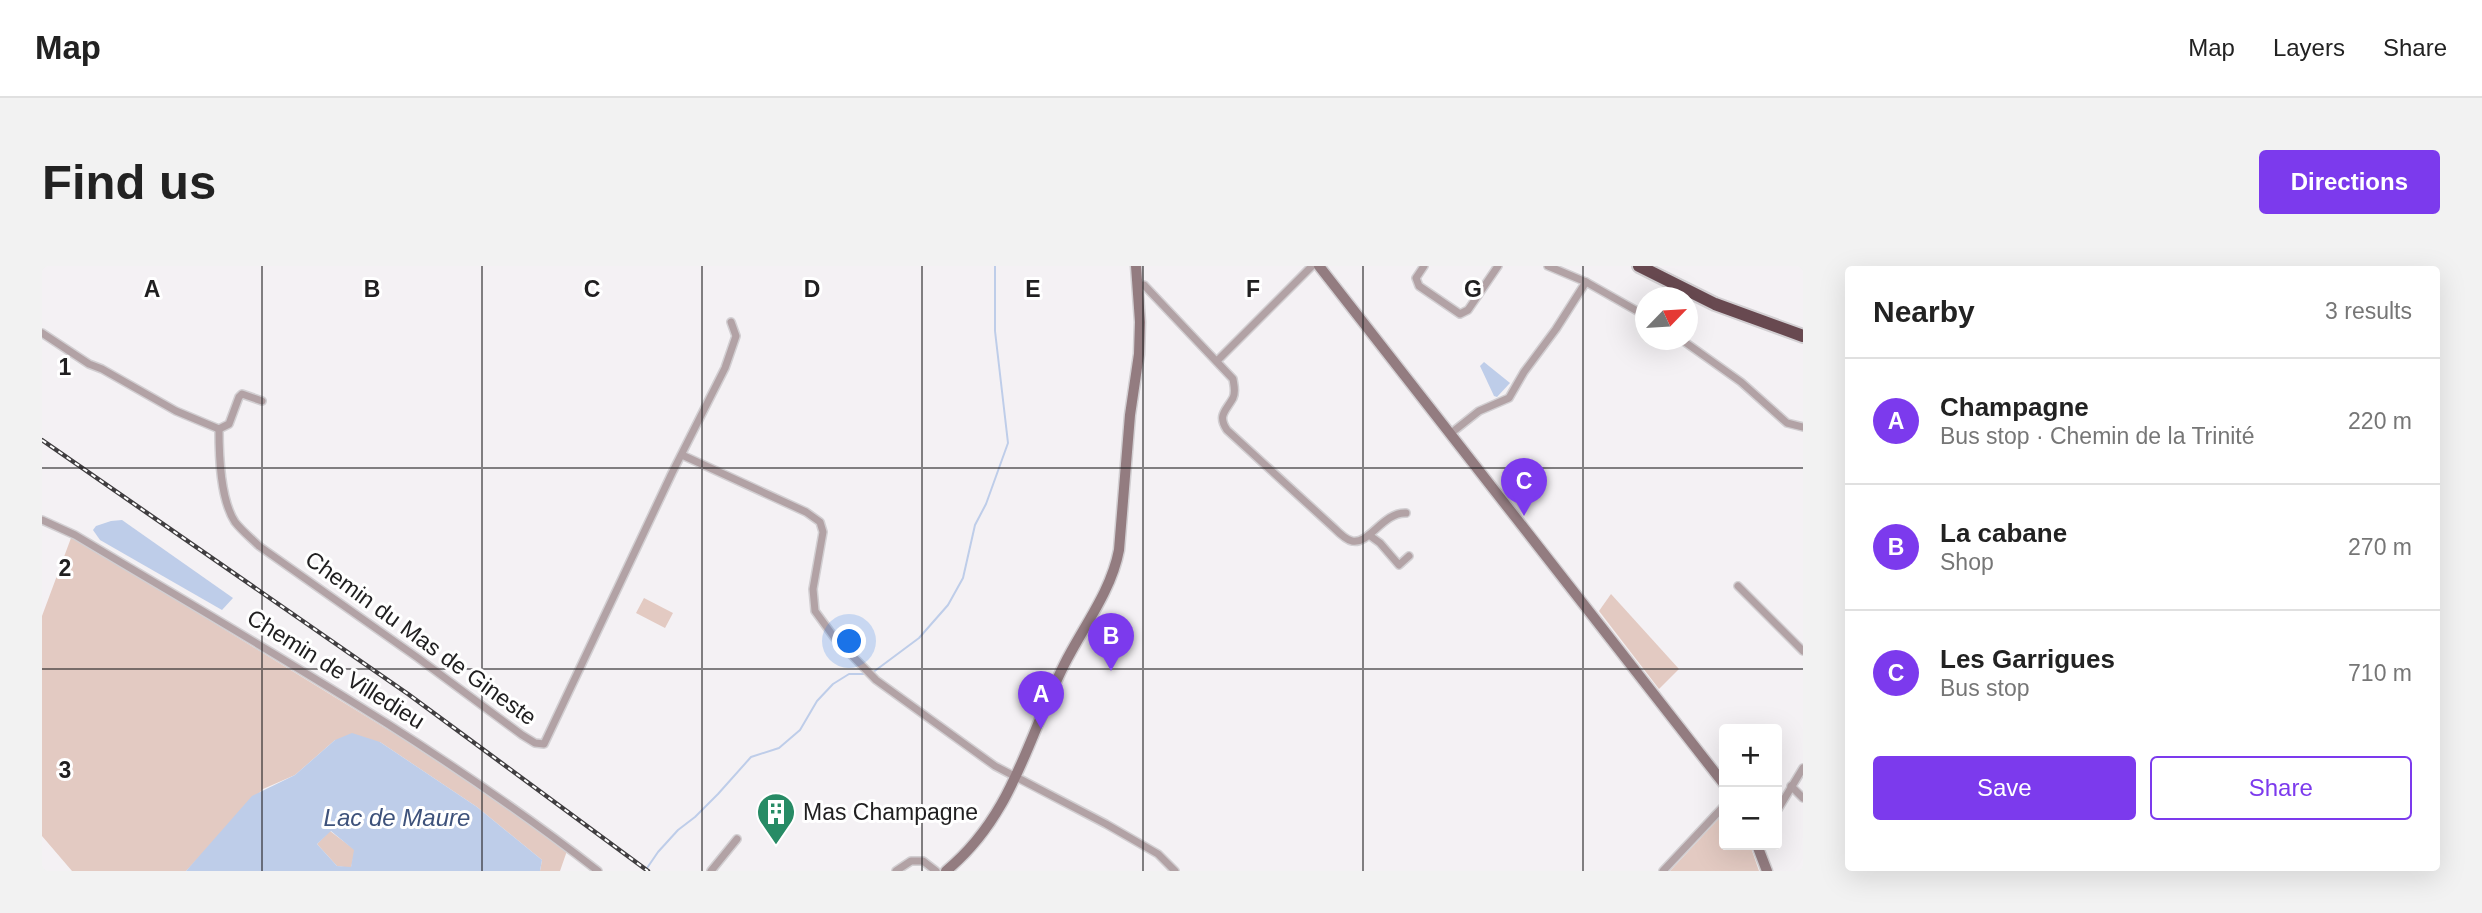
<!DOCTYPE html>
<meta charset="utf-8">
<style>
:root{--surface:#fff;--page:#f2f2f2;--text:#222;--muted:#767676;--line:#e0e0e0;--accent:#7c3aed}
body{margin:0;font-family:Arial,sans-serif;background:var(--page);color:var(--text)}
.controls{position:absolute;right:21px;bottom:21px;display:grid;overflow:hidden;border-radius:7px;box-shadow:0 7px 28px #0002}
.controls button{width:63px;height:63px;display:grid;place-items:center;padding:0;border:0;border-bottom:2px solid var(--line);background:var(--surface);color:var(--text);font:35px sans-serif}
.compass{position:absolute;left:1593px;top:21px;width:63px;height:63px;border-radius:50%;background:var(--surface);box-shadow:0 7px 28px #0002;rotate:65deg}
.you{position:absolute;left:808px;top:376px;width:24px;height:24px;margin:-18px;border:5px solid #fff;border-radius:50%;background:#1a73e8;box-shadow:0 0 0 10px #1a73e833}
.badge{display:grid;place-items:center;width:46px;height:46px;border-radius:50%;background:var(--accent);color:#fff;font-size:23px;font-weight:700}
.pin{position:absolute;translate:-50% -58px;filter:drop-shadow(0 2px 4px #0008)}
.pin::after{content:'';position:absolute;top:37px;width:24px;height:21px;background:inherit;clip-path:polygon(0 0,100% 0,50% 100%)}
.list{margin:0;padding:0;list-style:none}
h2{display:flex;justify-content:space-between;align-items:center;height:91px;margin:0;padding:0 28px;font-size:30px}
h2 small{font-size:23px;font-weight:400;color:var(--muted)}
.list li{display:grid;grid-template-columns:46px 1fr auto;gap:21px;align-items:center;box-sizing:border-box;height:126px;padding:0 28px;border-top:2px solid var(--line)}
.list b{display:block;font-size:26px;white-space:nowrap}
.list p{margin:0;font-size:23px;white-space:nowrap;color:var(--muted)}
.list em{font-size:23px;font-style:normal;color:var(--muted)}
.actions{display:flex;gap:14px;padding:21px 28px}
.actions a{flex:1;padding:16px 0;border:2px solid var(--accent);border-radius:7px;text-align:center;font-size:24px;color:var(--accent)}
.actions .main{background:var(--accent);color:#fff}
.map{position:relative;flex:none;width:1761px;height:605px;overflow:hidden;border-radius:7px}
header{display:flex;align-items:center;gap:42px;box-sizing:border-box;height:98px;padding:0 35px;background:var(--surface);border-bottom:2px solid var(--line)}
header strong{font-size:33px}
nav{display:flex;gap:38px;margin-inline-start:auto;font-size:24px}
.intro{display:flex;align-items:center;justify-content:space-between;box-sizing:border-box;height:168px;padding:0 42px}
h1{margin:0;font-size:49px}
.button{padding:18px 32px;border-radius:7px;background:var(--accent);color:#fff;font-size:24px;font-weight:700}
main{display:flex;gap:42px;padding:0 42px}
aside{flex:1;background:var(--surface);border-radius:7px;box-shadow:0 7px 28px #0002}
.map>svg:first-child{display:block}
.green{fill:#e3cac2}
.water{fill:#becde9;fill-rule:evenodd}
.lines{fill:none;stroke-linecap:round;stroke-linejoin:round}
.stream{stroke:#becde9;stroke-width:2}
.street-casing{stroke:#d2cfd2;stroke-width:10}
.secondary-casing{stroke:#d2cfd2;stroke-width:13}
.highway-casing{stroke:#d2cfd2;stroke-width:16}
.street{stroke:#b2a2a5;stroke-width:7}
.secondary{stroke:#937c80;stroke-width:10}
.highway{stroke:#684950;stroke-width:12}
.rail-casing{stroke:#403e40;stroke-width:4.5}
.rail{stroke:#fff;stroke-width:2;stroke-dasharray:5;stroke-linecap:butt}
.grid{fill:none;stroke:#201f20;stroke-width:2;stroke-opacity:0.55}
.labels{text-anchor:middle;stroke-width:6;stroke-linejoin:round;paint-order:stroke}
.street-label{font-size:23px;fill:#201f20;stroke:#fff}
.poi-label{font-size:23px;fill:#201f20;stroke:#fff;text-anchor:start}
.water-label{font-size:24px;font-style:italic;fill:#3e527b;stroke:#fff}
.grid-label{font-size:23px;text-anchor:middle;font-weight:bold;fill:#201f20;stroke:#fff;stroke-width:6;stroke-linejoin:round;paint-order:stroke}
</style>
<header>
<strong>Map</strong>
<nav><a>Map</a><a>Layers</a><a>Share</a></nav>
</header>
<div class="intro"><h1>Find us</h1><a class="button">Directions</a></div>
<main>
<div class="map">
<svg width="1761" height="605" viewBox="0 0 1761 605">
<rect width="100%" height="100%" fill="#f4f1f4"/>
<g class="green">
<polygon points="29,272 35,273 361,473 526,582 518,605 498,605 500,594 435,541 338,476 293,474 253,509 221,523 144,605 30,605 0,570 0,350"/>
<polygon points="1569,328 1637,403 1617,423 1557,345"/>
<polygon points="602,332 631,347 623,362 594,347"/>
<polygon points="1682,547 1682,579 1708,579 1717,605 1628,605"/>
<polygon points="288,565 313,584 309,602 295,600 275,578"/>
</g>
<g class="water">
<polygon points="1442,96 1468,117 1455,131 1452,130 1438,100"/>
<polygon points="80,254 191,332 180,344 58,274 51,264 54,260 69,255"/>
<path d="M 310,467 L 338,476 L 435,541 L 500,594 L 498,605 L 144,605 L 210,530 L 253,509 L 293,474 ZM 289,565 L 312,584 L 309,601 L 295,600 L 275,578 Z"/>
</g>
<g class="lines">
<g class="stream">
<polyline points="830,407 877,372 906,339 921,312 933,259 944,238 966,177 953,65 953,0"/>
<polyline points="603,605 616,586 636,564 653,551 676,528 709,491 737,482 758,464 775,435 791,418 807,408 825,408"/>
</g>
<defs>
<g id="street">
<polyline points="1382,0 1374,12 1377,20 1418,48 1426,44 1456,0"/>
<polyline points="1506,0 1544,16 1604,50"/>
<path d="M 1096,19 L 1102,19 L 1191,113 C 1192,120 1194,126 1191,132 C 1184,145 1175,149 1185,164 L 1292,262 C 1297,267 1304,274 1310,275 C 1327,279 1341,246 1364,247"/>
<polyline points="0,67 47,98 60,103 134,145 177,163 187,158 197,131 200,128 220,135"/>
<polyline points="1640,74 1699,116 1745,157 1761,161"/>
<polyline points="1175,95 1270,0"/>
<path d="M 177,163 C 177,190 178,233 193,256 C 200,265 209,272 217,280 L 376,392 L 480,469 L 493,477 L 502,478 L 630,207 L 683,102 L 694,70 L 689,56"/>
<polyline points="1408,168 1437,145 1467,132 1482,106 1514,63 1544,16"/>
<polyline points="640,189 764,246 778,256 781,266 771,323 773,345 792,371 834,414 953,500 1064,558 1116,588 1133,605"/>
<path d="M 0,254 L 33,269 C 211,376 392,477 556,605"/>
<polyline points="1327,269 1338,277 1357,299 1367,290"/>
<polyline points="1696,320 1761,385"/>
<polyline points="1749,520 1761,532"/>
<polyline points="1735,545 1761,502"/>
<polyline points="669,605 695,573"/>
<polyline points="854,605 869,595 881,595 894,605"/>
<polyline points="1621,605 1682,540"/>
</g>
<g id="secondary">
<polyline points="1277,0 1682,518"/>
<polyline points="1715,579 1725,605"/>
<path d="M 904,605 C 971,550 985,473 1022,399 C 1041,361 1069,326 1077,284 L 1088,149 L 1097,88 L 1098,56 L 1094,0"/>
</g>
<polyline id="highway" points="1597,0 1673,38 1761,70"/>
</defs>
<use href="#street" class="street-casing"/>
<use href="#secondary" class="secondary-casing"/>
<use href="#highway" class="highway-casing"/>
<use href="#street" class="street"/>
<use href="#secondary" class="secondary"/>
<use href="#highway" class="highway"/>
<defs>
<polyline id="rail" points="0,174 366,428 606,605"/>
</defs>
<use href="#rail" class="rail-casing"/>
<use href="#rail" class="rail"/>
</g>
<path class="grid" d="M 220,0 L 220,605M 440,0 L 440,605M 660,0 L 660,605M 880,0 L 880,605M 1101,0 L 1101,605M 1321,0 L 1321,605M 1541,0 L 1541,605M 0,202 L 1761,202M 0,403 L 1761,403"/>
<defs>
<symbol id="building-pin" viewBox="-11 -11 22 30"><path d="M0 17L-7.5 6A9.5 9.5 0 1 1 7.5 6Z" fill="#278b65" stroke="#fff"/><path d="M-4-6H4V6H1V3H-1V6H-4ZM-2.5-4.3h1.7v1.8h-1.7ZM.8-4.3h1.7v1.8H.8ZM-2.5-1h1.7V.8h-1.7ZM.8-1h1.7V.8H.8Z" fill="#fff"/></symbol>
</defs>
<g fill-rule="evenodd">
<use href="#building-pin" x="712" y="524" width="44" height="60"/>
</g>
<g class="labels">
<g class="street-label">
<text transform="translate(379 372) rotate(36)" y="8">Chemin du Mas de Gineste</text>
<text transform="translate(294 403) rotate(32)" y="8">Chemin de Villedieu</text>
</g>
<g class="poi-label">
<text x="761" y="554">Mas Champagne</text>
</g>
<g class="water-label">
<text x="355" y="560">Lac de Maure</text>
</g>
</g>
<g class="grid-label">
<text x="110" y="31">A</text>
<text x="330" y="31">B</text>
<text x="550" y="31">C</text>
<text x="770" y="31">D</text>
<text x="991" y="31">E</text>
<text x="1211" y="31">F</text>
<text x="1431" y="31">G</text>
<text x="23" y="109">1</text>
<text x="23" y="310">2</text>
<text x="23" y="512">3</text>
</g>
</svg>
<div class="controls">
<button>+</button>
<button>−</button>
</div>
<svg class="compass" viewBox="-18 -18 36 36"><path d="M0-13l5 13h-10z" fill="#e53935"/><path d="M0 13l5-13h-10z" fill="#767676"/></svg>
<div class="you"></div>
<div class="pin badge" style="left:999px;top:463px">A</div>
<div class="pin badge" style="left:1069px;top:405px">B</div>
<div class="pin badge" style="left:1482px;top:250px">C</div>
</div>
<aside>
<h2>Nearby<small>3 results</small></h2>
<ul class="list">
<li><span class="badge">A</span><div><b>Champagne</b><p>Bus stop · Chemin de la Trinité</p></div><em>220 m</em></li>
<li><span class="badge">B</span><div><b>La cabane</b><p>Shop</p></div><em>270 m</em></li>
<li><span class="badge">C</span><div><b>Les Garrigues</b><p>Bus stop</p></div><em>710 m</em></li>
</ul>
<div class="actions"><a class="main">Save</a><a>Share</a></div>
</aside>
</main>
